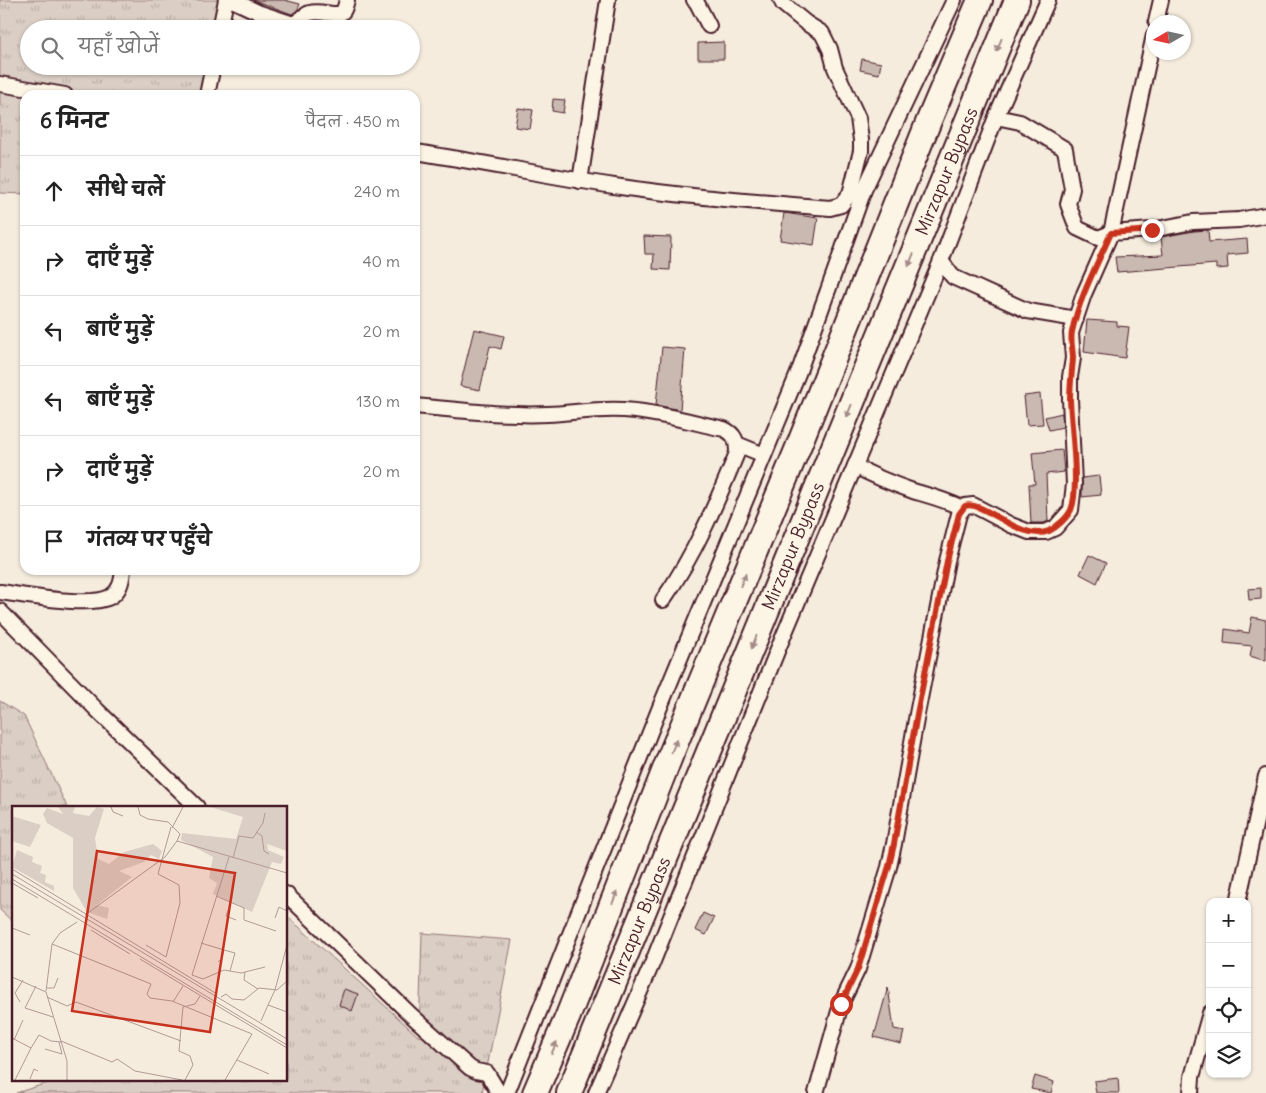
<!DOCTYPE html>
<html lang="hi">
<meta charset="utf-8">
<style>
:root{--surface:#fff;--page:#f2f2f2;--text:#222;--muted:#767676;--line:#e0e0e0}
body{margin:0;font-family:Delius,"Playpen Sans Deva",sans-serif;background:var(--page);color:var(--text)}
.controls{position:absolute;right:15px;bottom:15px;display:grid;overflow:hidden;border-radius:10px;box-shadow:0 1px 4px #0004}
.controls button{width:45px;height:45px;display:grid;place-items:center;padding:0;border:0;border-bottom:1px solid var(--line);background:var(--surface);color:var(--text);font:25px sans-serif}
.compass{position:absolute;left:1146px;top:15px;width:45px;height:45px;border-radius:50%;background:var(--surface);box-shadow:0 1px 4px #0004;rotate:261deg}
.stop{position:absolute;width:15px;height:15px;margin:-11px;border:4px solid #c8321e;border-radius:50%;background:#fff}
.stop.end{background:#c8321e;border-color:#fff;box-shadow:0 1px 5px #0008}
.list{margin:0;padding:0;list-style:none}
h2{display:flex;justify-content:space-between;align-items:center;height:65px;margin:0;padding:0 20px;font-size:21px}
h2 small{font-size:16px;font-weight:400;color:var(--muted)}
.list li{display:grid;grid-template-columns:32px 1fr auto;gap:15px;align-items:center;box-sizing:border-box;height:70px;padding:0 20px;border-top:1px solid var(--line)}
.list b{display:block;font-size:19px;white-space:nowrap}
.list em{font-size:16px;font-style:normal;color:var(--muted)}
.icon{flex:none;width:28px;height:28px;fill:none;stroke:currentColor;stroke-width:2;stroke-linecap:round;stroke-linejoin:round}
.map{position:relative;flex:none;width:1266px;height:1093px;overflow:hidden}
.search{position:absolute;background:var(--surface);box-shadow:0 1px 4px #0004;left:20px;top:20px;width:400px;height:55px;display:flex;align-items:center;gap:12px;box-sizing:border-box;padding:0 18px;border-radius:28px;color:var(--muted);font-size:19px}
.panel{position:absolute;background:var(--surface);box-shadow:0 1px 4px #0004;left:20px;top:90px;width:400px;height:485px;border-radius:15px}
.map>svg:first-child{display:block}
.grass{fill:url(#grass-tufts);stroke:#927678}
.building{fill:#cab9b1;stroke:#4a1f2b}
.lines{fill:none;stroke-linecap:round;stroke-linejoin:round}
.minor-casing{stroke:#4a1f2b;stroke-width:18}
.trunk-casing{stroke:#4a1f2b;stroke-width:28}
.minor{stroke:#fcf5e5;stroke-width:14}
.trunk{stroke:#fcf5e5;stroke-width:24}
.oneway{fill:#a38a88}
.route{stroke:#c8321e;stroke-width:6}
.labels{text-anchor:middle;stroke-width:5;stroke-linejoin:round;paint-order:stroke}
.street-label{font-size:18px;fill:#4a1f2b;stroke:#fcf5e5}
.inset-road{fill:none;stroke:#b19a96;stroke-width:1}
.view{fill:#c8321e;fill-opacity:0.15;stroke:#c8321e;stroke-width:2.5}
.inset-edge{fill:none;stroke:#4a1f2b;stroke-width:2.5}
</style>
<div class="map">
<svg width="1266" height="1093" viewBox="0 0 1266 1093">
<defs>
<pattern id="grass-tufts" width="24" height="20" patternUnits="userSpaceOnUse" patternTransform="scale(1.25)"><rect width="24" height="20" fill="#dbcec4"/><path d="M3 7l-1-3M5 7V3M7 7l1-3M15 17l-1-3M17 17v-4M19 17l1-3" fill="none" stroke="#bdb0a9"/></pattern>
</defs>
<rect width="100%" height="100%" fill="#f5ecde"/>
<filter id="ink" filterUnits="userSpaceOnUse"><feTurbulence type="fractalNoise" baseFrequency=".02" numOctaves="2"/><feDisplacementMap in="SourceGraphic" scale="10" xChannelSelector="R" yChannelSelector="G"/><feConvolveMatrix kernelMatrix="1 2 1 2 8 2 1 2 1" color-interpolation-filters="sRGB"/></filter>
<g filter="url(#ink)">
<g class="grass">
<polygon points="0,0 226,0 218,29 29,29 29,66 207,66 199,95 25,95 25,194 0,193"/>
<polygon points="0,701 24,716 67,807 14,807 14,923 0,910"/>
<polygon points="286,915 419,1037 422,933 512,940 482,1093 16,1093 60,1079 286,1079"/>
</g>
<g class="building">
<polygon points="253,0 284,0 300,4 298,9 292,14"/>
<polygon points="724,42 724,59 698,59 698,43"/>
<polygon points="862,59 881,63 879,74 860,70"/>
<polygon points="553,99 565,100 563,113 552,111"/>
<polygon points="518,108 533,110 530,129 515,127"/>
<polygon points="784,213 818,218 814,245 780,240"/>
<polygon points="1208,230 1209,242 1247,239 1248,253 1227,255 1228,268 1216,269 1216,264 1117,272 1115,257 1163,255 1161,237 1194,231"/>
<polygon points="644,236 671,237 670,270 653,269 654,254 645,254"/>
<polygon points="1087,320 1117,322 1117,326 1129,327 1125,358 1084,352"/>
<polygon points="474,329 504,336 501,349 490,346 480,390 460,386"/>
<polygon points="662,347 685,349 680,410 656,405"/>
<polygon points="1040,394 1043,424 1027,425 1024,396"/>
<polygon points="1062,413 1063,427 1049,430 1045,417"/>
<polygon points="1062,450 1064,472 1046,474 1048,521 1044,523 1031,523 1029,484 1035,484 1032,453"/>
<polygon points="1099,476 1101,495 1082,497 1082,478"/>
<polygon points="1089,555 1106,563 1097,583 1080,574"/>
<polygon points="1261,588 1261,599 1249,600 1248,589"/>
<polygon points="1252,617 1266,620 1266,661 1250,656 1252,646 1224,643 1225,629 1249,633"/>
<polygon points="703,913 714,918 706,935 695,930"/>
<polygon points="888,987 894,1029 904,1031 901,1044 874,1037"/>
<polygon points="344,989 358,994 352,1011 339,1005"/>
<polygon points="1035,1076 1054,1082 1051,1093 1031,1089"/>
<polygon points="1118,1078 1119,1093 1096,1093 1094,1081"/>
</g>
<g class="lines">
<defs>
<g id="minor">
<path d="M 232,0 L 260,13 L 293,24 C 300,21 303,15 310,13 C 319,10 330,15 339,14 C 345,12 345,6 347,0"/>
<polyline points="694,0 696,1 709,26"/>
<polyline points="1156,22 1161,0"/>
<polyline points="220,29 226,0"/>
<polyline points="0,84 65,95"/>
<polyline points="207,95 213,66"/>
<polyline points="996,117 1020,122 1065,149 1072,189 1068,204 1077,228 1098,238 1111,233 1152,230 1193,222 1239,220 1266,215"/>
<path d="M 415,152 C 482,162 547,176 614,186 C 686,197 758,202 830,208 L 841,205 L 850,194 L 861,151 L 861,140 L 858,118 L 835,68 L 830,49 L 822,33 L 806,23 L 783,4 L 781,0"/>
<polyline points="580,181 608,0"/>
<polyline points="941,261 953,277 1028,311 1076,319"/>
<path d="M 415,406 C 459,410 504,416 548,414 C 573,413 598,408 624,410 C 657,412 691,422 724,429 C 735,434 737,441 737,453 C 716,504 695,554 663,600"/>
<polyline points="737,444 764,455"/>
<path d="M 855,466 C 873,476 893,484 913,491 C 930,496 946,500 962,508"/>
<path d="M 0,592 C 24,595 89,608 110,597 C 120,591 122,581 123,570"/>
<polyline points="0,611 98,711 197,807"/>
<polyline points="286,894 411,1015 470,1068 476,1071 487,1073 499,1093"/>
<polyline points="1238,902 1266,776"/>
<polyline points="507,1093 660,707 799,371 864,190 954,0"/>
<polyline points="596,1093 652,964 778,649 941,261 996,117 1048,0"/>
<polyline points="816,1093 841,1004 858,969 889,867 894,844 917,714 947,561 959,514 965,506 973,505 1011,525 1029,532 1046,532 1055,528 1071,510 1074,484 1070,399 1070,377 1073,358 1071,333 1084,294 1111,233 1154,35"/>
<polyline points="1191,1093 1192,1077 1210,1013"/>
</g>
<g id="trunk">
<polyline points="535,1093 568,1016 671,754 797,450 930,118 980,0"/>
<path id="s1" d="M 569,1093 L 1017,0"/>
</g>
</defs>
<use href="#minor" class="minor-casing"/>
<use href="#trunk" class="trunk-casing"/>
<use href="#minor" class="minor"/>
<use href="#trunk" class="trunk"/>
</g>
<defs><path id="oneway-solid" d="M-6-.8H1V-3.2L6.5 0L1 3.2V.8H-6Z" transform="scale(1.25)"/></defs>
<g class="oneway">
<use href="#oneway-solid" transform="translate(999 45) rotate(112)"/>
<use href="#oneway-solid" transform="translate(911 260) rotate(112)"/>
<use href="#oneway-solid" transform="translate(849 411) rotate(112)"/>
<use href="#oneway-solid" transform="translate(743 580) rotate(-67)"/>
<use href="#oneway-solid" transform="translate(754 642) rotate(112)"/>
<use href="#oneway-solid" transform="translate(674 746) rotate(-68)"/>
<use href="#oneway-solid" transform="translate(615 897) rotate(-68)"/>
<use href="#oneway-solid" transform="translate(554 1048) rotate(-67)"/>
</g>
</g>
<g class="lines" filter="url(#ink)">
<path class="route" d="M 841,1004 L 858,969 L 889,866 L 894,844 L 917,714 L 947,561 L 959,514 L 965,506 C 983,499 1021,543 1049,531 C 1057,527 1067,518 1071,510 C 1080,489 1071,425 1070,400 C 1070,386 1072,372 1073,358 C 1073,350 1070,340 1072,332 C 1079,298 1097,265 1111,233 L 1152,230"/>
</g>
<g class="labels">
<g class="street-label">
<text dy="6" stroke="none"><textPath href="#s1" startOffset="996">Mirzapur Bypass</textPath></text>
<text dy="6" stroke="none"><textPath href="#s1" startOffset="591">Mirzapur Bypass</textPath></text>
<text dy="6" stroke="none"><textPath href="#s1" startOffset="186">Mirzapur Bypass</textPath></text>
</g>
</g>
<g transform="translate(12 806)">
<rect width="275" height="275" fill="#f5ecde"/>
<path d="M 46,1 L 63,1 L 61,7 L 77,10 L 85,1 L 92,3 L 83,32 L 86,53 L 97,58 L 112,46 L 141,38 L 150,45 L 147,53 L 139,49 L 132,56 L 107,65 L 120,71 L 85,99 L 97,102 L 95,113 L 75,106 L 61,82 L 61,32 L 35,17 L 31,8 L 35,2 L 51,8 ZM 198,1 L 275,1 L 275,45 L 255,38 L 256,44 L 272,51 L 269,58 L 260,56 L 240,106 L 201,88 L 205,77 L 197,72 L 201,51 L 169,34 L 170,27 L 224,33 L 231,11 ZM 0,10 L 29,19 L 18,41 L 0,35 ZM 5,44 L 21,51 L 20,56 L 30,60 L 28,67 L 34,69 L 33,76 L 42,80 L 42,85 L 0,61 Z" fill="#dbcec4"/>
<path class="inset-road" d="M 99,1 L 101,6 L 111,10M 126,1 L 128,9 L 136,13 L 156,16 L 168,28 L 165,35M 160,22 L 171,1M 244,26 L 250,30 L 252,45 L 257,48M 217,51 L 180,169 L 191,173 L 212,164 L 229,167 L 253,161M 221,52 L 227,30 L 241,32 L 251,17 L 253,7M 0,63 L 205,188M 0,68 L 275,233M 0,73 L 275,239M 0,77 L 26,92M 204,90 L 232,102 L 232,114 L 264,125M 219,96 L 214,110 L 224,114M 73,109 L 153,51 L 165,35 L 275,67M 263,112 L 267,101 L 275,105M 0,122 L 18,129M 79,124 L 118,148M 189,137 L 212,144 L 210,152 L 206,156M 40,138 L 139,178 L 135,188 L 138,192 L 160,195 L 240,228M 134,139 L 154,151 L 168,97 L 167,79 L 146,68 L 159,21M 212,144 L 223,147 L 218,165M 128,153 L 275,242M 233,166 L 232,174 L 246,183M 0,171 L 34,186 L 55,255 L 55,274M 24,180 L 13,202 L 41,211M 35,182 L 42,182 L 46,172M 34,185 L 40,138 L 48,127 L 65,116M 35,191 L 55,200 L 64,196 L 169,235M 209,191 L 214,188 L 220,193 L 232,194 L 247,182 L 265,184 L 275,175M 8,196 L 3,187 L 11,174M 161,196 L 171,180M 256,199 L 263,184 L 275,139M 249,215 L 256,199 L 275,206M 0,232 L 19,242 L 27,229 L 39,235 L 49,236M 2,234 L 11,214M 49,235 L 100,256 L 105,253 L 123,265 L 170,274M 33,243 L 50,248 L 47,236M 225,254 L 257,268M 18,273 L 22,263 L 26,265M 3,274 L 19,242M 173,274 L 181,259 L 178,250 L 167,245 L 171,201 L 183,198 L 188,190M 213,274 L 240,228"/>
<path class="view" d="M 85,45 L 223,67 L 198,226 L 60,205 Z"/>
<rect width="275" height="275" class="inset-edge"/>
</g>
</svg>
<div class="controls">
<button>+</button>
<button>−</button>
<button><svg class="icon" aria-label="locate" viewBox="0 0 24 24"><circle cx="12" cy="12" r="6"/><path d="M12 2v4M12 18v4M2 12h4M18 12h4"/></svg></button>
<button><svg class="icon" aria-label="layers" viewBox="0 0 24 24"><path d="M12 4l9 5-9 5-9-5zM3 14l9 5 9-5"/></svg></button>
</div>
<svg class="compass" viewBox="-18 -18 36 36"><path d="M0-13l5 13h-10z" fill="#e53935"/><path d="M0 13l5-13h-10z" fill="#767676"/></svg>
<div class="stop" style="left:841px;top:1004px"></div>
<div class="stop end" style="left:1152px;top:230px"></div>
<div class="search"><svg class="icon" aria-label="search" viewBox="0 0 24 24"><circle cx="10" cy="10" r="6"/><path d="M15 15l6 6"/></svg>यहाँ खोजें</div>
<section class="panel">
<h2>6 मिनट<small>पैदल · 450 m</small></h2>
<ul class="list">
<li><svg class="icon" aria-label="ahead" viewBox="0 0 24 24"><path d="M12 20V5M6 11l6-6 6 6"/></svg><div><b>सीधे चलें</b></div><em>240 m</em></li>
<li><svg class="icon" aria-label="right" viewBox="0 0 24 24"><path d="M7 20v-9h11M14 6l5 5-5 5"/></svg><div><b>दाएँ मुड़ें</b></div><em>40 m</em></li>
<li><svg class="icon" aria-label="left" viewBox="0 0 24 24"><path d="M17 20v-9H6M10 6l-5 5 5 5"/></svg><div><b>बाएँ मुड़ें</b></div><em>20 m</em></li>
<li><svg class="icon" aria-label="left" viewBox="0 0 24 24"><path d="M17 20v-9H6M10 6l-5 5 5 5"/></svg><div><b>बाएँ मुड़ें</b></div><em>130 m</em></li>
<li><svg class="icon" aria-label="right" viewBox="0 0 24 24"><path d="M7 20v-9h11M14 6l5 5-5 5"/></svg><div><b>दाएँ मुड़ें</b></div><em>20 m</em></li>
<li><svg class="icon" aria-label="arrive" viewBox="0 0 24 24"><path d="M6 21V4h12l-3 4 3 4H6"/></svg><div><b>गंतव्य पर पहुँचे</b></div></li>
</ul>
</section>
</div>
